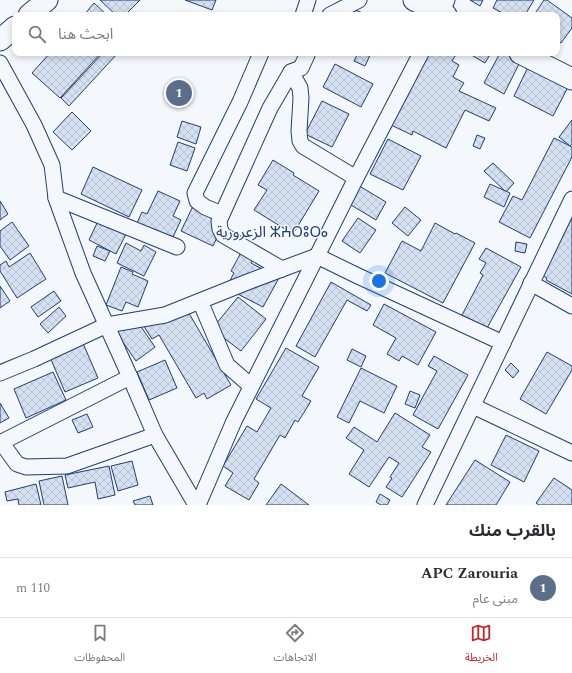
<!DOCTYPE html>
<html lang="ar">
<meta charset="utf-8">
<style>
:root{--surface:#fff;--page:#f7f7f7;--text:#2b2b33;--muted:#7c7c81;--line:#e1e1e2;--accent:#c62828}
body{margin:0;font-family:Spectral,"Noto Sans Arabic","Noto Sans Tifinagh",serif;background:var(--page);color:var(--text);direction:rtl}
.you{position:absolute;left:379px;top:281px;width:14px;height:14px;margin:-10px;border:3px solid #fff;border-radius:50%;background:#1a73e8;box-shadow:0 0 0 6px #1a73e833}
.badge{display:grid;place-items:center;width:26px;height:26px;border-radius:50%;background:var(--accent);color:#fff;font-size:13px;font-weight:700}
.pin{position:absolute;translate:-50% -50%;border:2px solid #fff;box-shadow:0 1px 4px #0006}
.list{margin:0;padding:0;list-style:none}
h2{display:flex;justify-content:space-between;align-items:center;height:52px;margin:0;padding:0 16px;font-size:17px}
h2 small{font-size:13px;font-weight:400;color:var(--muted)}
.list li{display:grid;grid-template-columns:26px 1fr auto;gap:12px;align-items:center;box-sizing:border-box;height:60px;padding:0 16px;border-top:1px solid var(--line)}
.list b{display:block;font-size:15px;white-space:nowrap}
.list p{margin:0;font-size:13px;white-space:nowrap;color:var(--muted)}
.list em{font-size:13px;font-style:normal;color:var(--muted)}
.icon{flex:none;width:22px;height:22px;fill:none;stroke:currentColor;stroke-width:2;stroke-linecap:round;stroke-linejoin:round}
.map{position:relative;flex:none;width:572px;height:505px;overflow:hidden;direction:ltr}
.search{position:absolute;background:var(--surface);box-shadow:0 2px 6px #0003;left:12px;right:12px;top:12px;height:44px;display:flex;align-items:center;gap:10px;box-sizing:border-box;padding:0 14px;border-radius:8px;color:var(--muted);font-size:15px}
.sheet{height:112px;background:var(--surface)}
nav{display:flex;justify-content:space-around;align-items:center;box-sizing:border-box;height:56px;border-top:1px solid var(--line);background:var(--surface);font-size:11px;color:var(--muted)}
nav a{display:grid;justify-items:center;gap:2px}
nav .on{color:var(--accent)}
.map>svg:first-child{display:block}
.building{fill:url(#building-cross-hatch);stroke:#1d3f73}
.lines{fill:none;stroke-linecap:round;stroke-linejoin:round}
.street-casing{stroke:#1d3f73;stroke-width:17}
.secondary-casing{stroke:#1d3f73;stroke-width:23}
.street{stroke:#f4f7fb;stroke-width:15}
.secondary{stroke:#f4f7fb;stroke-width:21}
.labels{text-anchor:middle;stroke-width:3;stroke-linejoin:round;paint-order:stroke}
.quarter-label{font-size:15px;fill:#1d3f73;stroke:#f4f7fb}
</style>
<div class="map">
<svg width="572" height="505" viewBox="0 0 572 505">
<defs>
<pattern id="building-cross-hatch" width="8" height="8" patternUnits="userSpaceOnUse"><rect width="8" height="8" fill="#d5e0f0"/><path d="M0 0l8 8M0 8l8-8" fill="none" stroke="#b6c1d1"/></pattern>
</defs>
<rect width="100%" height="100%" fill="#f4f7fb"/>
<g class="building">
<polygon points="100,0 140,0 128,12 131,15 116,15"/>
<polygon points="185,0 216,0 212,10"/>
<polygon points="470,0 483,0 480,6"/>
<polygon points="497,0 534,0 525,15 506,15 493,8"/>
<polygon points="544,0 547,0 572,18 572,28 561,43 557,40 557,15 534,15"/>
<polygon points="94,3 107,15 84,15"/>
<polygon points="349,7 367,15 345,15"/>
<polygon points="50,53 101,53 60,98 32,73"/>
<polygon points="103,53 114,53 116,55 69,106 61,98"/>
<polygon points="358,53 371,53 365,66 354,61"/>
<polygon points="427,53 457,53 452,61 459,65 453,77 464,83 459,91 496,108 489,121 465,110 446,148 413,131 412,135 391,125"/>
<polygon points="468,53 491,53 485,63"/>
<polygon points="500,53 504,53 520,62 504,94 484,83"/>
<polygon points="335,64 373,84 361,107 323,87"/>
<polygon points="528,67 568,87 553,116 514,96"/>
<polygon points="322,101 349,114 332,147 305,134"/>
<polygon points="72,112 91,131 72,150 53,132"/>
<polygon points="572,120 572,144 570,146 559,137"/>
<polygon points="182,121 201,127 196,144 177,137"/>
<polygon points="477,135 485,138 480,149 473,146"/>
<polygon points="554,138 572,147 572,157 530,238 499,222 513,196 522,200"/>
<polygon points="388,139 421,156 403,190 370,174"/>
<polygon points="178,142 195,148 187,171 170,165"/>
<polygon points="273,160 294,173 293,175 319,191 293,234 254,210 267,190 258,185"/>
<polygon points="493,163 514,183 506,192 484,171"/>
<polygon points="93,167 142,190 129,217 81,194"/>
<polygon points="356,184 386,202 376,220 346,202"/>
<polygon points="490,184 510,193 504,207 484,197"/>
<polygon points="158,191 180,201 173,216 181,220 172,239 137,223 142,212 147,214"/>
<polygon points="0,201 8,214 0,220"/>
<polygon points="195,202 226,218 213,246 181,231"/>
<polygon points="572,206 572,294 546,280 547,278 530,269"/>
<polygon points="405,207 421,220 408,236 392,223"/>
<polygon points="358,218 376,230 360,253 342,241"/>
<polygon points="99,219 126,234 116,254 89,240"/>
<polygon points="12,222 29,246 10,260 0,246 0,231"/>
<polygon points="435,223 455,234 456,233 475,243 443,303 385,273 402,241 421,251"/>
<polygon points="516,242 527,244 525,253 515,251"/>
<polygon points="126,243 141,251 144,245 156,252 144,276 117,263"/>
<polygon points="97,246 110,251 105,261 93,256"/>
<polygon points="486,248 521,267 487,328 462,315 483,275 480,273 486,263 479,259"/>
<polygon points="243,249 256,255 251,263 279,278 263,307 226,288 234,273 231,271"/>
<polygon points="30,253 46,279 17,298 0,271 0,265 6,261 9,267"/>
<polygon points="121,267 133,272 132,274 148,281 138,307 126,302 122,311 106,305"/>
<polygon points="331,282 371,305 367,311 347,300 315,357 296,346"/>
<polygon points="0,286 10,301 0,308"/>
<polygon points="54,291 61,301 38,317 31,307"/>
<polygon points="238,297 266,319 241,351 212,329"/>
<polygon points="183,303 231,385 207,399 204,393 196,398 159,335 152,339 140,320"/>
<polygon points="384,304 436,332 418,365 402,356 399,361 387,354 396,338 373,325"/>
<polygon points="59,307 66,316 48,333 40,324"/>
<polygon points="135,318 155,347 136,361 116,332"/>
<polygon points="82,341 98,378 65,392 49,355"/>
<polygon points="286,348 319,367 302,396 311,401 298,422 295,420 285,438 280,435 254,479 259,483 249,500 225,486 233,473 223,466 247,426 257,432 271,408 256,399"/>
<polygon points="352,349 366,356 361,367 347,360"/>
<polygon points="547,352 572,366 572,370 546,414 520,399"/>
<polygon points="434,356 468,375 438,429 413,415 437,371 428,366"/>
<polygon points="165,360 177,388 149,400 137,372"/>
<polygon points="511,363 519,371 513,378 505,370"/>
<polygon points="361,368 397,386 384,413 360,401 349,423 337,417"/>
<polygon points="53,372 66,400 26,418 14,389"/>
<polygon points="410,391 420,395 415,408 405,404"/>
<polygon points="0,403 9,418 0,423"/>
<polygon points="395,413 430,435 422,447 431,452 402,497 386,487 392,478 390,477 399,463 389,457 369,487 349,474 364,450 346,438 354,427 377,442"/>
<polygon points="87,414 93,427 78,433 72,420"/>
<polygon points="506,435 539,451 524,482 491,465"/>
<polygon points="475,460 510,482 496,505 446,505"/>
<polygon points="132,461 138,485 118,491 111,466"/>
<polygon points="109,466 115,495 98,499 95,482 68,488 65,475"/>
<polygon points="62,476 68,505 44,505 39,481"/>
<polygon points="554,478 572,490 572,505 539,505 536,503"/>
<polygon points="36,484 41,505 19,505 18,499 7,501 5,492"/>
<polygon points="281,484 309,505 266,505"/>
<polygon points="380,494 390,500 387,505 381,505 376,502"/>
<polygon points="150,496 153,505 135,505 133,501"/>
</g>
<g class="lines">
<defs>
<g id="street">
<polyline points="303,15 308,0"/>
<polyline points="330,15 359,0"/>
<polyline points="441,15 447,0"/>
<polyline points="307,53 307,55 301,68 291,72 270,108 219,221 220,229 223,235 282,269 317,256 358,276 503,343"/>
<polyline points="0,63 34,125 52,165 56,198 83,273 130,377 155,435 196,505"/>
<polyline points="291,72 300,88 301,98 299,131 300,141 303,146 356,178"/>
<polyline points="56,198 177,247"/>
<polyline points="222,214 205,207 197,201 195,193 240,102 261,53"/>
<polyline points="531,283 572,306"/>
<polyline points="200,301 227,365 251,386"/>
<polyline points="0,373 34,359 107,325 165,315 245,283 282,269"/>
<polyline points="473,406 572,453"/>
<polyline points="1,442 17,464 26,467 67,466 155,435"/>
<polyline points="0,443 130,377"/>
<polyline points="198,505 234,421 317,256 356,178 421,53"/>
<polyline points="425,505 572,199"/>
</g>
<g id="secondary">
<polyline points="414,0 446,15"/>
<polyline points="29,15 47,0"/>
<polyline points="0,40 15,27"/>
<polyline points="520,53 572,79"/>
</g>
</defs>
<use href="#street" class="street-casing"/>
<use href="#secondary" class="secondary-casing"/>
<use href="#street" class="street"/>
<use href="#secondary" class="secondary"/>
</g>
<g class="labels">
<g class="quarter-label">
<text x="272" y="237">الزعرورية ⵣⵄⵔⵓⵔⴰ</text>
</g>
</g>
</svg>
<div class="you"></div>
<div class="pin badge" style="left:179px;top:93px;background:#5c6f8a">1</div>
<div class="search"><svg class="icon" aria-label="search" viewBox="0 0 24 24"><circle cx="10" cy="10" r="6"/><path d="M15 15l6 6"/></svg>ابحث هنا</div>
</div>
<section class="sheet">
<h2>بالقرب منك<small></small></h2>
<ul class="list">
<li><span class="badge" style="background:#5c6f8a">1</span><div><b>APC Zarouria</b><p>مبنى عام</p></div><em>110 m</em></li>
</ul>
</section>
<nav>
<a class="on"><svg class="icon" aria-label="map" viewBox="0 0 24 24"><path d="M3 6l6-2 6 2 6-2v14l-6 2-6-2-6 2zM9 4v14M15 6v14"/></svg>الخريطة</a>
<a><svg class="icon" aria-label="directions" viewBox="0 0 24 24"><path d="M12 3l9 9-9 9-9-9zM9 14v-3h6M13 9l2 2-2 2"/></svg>الاتجاهات</a>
<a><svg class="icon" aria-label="saved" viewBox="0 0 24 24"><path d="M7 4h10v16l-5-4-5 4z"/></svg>المحفوظات</a>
</nav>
